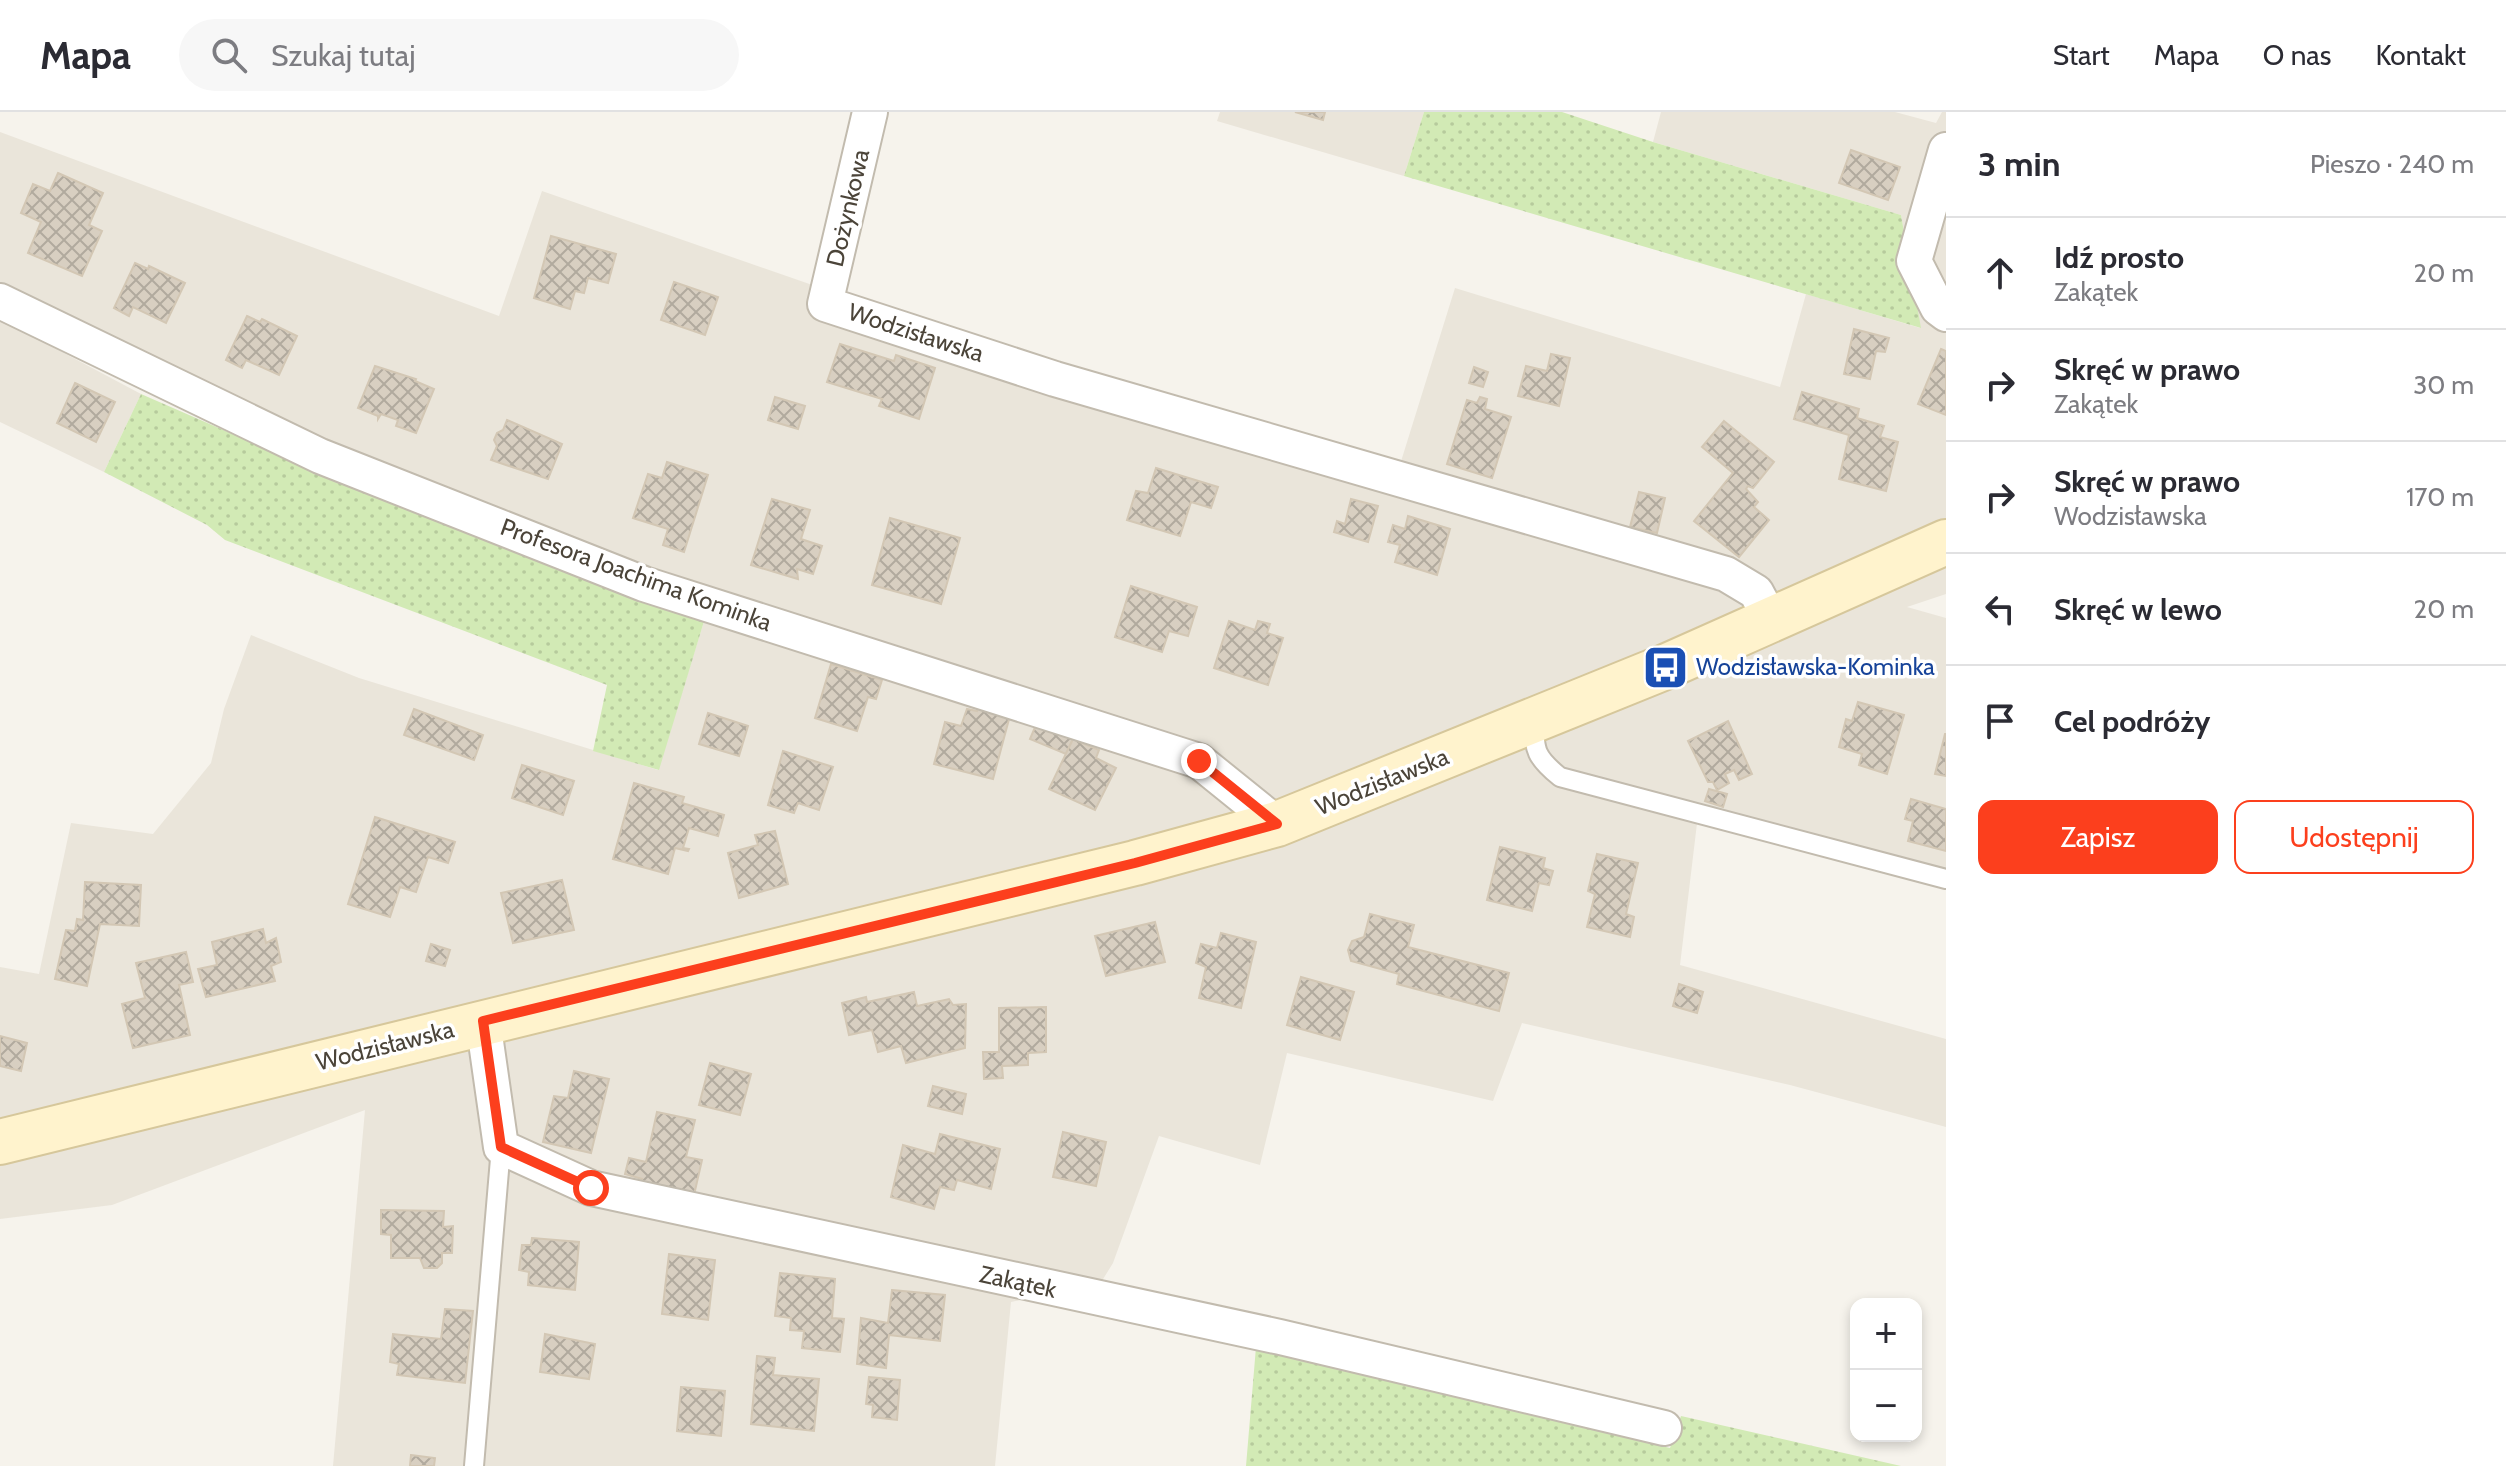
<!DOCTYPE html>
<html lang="pl">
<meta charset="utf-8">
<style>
:root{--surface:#fff;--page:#f7f7f7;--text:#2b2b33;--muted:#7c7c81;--line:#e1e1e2;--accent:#fc3f1d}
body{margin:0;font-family:Cabin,sans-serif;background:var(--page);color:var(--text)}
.controls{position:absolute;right:24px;bottom:24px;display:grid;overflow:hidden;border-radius:16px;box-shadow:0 4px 12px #0003}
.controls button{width:72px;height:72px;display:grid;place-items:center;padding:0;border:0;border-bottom:2px solid var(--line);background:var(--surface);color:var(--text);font:40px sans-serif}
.stop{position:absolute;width:24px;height:24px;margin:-18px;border:6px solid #fc3f1d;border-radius:50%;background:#fff}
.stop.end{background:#fc3f1d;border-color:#fff;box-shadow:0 2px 8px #0008}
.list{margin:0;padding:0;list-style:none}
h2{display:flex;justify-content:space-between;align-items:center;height:104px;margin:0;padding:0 32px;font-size:34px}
h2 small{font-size:26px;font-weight:400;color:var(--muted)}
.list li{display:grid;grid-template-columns:52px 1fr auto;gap:24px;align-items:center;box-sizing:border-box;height:112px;padding:0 32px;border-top:2px solid var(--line)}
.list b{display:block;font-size:30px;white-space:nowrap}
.list p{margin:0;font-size:26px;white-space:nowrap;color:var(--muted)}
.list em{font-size:26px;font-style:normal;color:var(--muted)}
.actions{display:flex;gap:16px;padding:24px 32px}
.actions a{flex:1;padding:18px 0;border:2px solid var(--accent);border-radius:16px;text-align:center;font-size:28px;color:var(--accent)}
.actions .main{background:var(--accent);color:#fff}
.icon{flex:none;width:44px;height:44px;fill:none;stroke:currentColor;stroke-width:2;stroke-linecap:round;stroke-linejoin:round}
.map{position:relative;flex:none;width:1946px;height:1354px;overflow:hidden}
header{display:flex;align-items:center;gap:48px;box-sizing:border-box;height:112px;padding:0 40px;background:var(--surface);border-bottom:2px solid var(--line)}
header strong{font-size:38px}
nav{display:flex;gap:44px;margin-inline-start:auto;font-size:28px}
.search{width:560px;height:72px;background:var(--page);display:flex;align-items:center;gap:20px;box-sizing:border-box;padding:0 28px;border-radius:44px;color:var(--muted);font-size:30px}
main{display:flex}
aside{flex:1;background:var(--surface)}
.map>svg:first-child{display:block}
.residential{fill:#eae5da}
.grass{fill:url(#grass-dots)}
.building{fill:url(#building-cross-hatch);stroke:#d3c7b4;stroke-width:2}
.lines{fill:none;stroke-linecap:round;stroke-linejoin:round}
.service-casing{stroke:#c2bbae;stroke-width:22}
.minor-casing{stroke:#c2bbae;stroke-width:38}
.secondary-casing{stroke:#d6c79b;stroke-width:48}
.service{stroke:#fff;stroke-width:18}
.minor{stroke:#fff;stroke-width:34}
.secondary{stroke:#fff3cd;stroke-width:44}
.route{stroke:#fc3f1d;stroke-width:10}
.labels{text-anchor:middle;stroke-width:7;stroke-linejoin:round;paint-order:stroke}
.street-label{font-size:24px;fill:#4b4439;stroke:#fff}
.transit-label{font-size:24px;fill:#164399;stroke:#fff;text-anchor:start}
</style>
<header>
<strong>Mapa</strong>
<div class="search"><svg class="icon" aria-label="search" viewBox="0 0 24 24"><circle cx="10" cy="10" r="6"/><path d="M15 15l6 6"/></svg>Szukaj tutaj</div>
<nav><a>Start</a><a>Mapa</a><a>O nas</a><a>Kontakt</a></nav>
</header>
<main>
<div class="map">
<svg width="1946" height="1354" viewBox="0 0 1946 1354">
<defs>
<pattern id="grass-dots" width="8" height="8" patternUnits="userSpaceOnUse" patternTransform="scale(2)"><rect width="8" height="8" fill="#d2eab5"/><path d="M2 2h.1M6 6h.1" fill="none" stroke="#b6ca9c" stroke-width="1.8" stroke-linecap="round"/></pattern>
<pattern id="building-cross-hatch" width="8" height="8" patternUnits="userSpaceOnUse" patternTransform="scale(2)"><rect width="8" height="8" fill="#d8cfc1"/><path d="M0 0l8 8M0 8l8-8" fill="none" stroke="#b1aa9e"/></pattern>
</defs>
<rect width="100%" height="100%" fill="#f6f3ec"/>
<g class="residential">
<polygon points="1220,0 1424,0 1404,64 1217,9"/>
<polygon points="1661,0 1895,0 1936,11 1942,0 1946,0 1946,482 1907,495 1946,506 1946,761 1698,703 1680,853 1946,927 1946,1015 1790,973 1522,911 1493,989 1287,941 1260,1053 1159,1024 1113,1151 1100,1172 1011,1190 995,1354 333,1354 365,998 112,1093 0,1107 0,855 39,862 71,711 153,722 211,651 224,597 251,523 359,566 658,658 705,506 645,460 297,316 0,173 0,20 499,204 542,79 1091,270 1398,359 1455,176 1780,275 1806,182 1920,216 1901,103 1653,30"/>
<polygon points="0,207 141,282 104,360 0,310"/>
</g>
<g class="grass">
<polygon points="1424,0 1562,0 1653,30 1901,103 1921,216 1404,64"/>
<polygon points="141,282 374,384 705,506 659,658 593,639 607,573 225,428 207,413 104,360"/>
<polygon points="1256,1235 1670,1336 1681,1304 1901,1354 1246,1354"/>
</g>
<g class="building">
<polygon points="1295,0 1325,0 1323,8"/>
<polygon points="1851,38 1900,55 1888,88 1839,71"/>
<polygon points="58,61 103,81 89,113 102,119 82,164 28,141 41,110 21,101 33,72 50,79"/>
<polygon points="551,124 616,142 608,171 588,166 584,181 575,179 570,197 534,186"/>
<polygon points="135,151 148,157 149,154 185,171 166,211 133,195 129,204 114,196"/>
<polygon points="674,170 718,185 705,223 661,208"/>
<polygon points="247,204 260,210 262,207 297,224 279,263 246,248 242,256 226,248"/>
<polygon points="1854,217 1889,226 1885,240 1876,239 1870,267 1844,262"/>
<polygon points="840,232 894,249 896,243 935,256 919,307 879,294 882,287 827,270"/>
<polygon points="1941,237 1946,239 1946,303 1918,292"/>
<polygon points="1551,242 1570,246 1559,294 1518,284 1526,254 1547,259"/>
<polygon points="375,254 416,267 415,269 434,277 416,321 396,314 398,308 381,302 378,307 378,304 358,296"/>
<polygon points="1474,255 1488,260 1483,275 1469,271"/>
<polygon points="75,271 115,290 96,330 57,311"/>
<polygon points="1802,280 1859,297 1857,306 1884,314 1880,325 1898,330 1886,379 1839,367 1849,323 1794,307"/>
<polygon points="775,285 805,294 798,317 768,308"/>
<polygon points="1480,285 1487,287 1485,297 1511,305 1492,366 1447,352 1467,288 1477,291"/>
<polygon points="507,308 562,332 548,367 491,348 497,334 494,328 497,321 503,318"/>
<polygon points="1724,309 1774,350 1753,376 1748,374 1746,377 1758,390 1754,395 1769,408 1739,445 1694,409 1733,361 1702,335"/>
<polygon points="667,350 708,363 684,440 663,433 668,417 633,406 648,362 662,366"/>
<polygon points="1156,356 1218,375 1211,396 1191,390 1180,424 1127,408 1136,379 1148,381"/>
<polygon points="1639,380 1665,386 1657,421 1630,415"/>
<polygon points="772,387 810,398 801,427 822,434 813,462 797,457 798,467 751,453"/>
<polygon points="1351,387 1378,394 1368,430 1334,420 1337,409 1345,412"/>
<polygon points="1408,404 1450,417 1437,463 1395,450 1400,433 1388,430 1393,413 1405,417"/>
<polygon points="890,406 960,426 941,492 872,473"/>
<polygon points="1131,474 1197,495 1188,524 1169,519 1162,540 1115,525"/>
<polygon points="1229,509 1255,518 1258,509 1270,512 1267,521 1283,526 1268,573 1214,556"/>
<polygon points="831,552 882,568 876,587 868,585 857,619 815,606"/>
<polygon points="981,587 1012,596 993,667 934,652 945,610 961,614 967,597 977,599"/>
<polygon points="1858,590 1904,603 1887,662 1859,653 1862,642 1839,635 1846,607 1852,609"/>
<polygon points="414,597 483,623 474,648 404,623"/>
<polygon points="708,601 748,614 739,644 699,632"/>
<polygon points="1041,601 1073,627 1066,642 1030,627"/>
<polygon points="1728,609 1752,662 1739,668 1734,658 1725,662 1729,671 1717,678 1713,670 1708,670 1688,629"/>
<polygon points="1945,622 1946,622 1946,664 1935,662"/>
<polygon points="1073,627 1099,638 1096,646 1116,656 1095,698 1049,677"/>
<polygon points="783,639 833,655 819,698 798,691 794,701 768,693"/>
<polygon points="522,653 574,669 563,703 512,686"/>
<polygon points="634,671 684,685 682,691 724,703 718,724 689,716 683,736 689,737 688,739 675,736 668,762 613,747"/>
<polygon points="1709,677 1727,682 1723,695 1705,689"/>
<polygon points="1911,687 1946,697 1946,739 1908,729 1913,709 1905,707"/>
<polygon points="375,705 455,730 448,751 428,745 416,780 400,775 390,805 348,792"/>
<polygon points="775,719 788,772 739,786 728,741 758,733 755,723"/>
<polygon points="1500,735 1545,746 1543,756 1553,759 1549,773 1539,771 1532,799 1487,788"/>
<polygon points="1597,742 1638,751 1626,802 1634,805 1630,825 1587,815 1595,782 1588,779"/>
<polygon points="562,768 574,818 513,831 501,781"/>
<polygon points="85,770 141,773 139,814 100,812 87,874 55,867 66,818 75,819 77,807 83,808"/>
<polygon points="1370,802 1414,813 1408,835 1509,861 1499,899 1397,872 1399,862 1351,849 1348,838 1352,829 1364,825"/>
<polygon points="1155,810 1165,850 1106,864 1095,824"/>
<polygon points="263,817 266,831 276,826 281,850 271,854 275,869 206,885 198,857 217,853 212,830"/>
<polygon points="1221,821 1256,830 1241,896 1199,886 1206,855 1196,851 1201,832 1217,836"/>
<polygon points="431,832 450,838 445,854 426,849"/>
<polygon points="186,840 193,870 179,873 190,923 133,936 122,892 145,886 136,851"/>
<polygon points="1301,865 1354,880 1340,928 1287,913"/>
<polygon points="1679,872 1703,880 1697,901 1673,894"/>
<polygon points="914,880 917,894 949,887 953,893 966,892 965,936 906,951 901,934 878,940 872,918 849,923 842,891 866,885 867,890"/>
<polygon points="1046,895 1046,940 1028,941 1028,953 1002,954 1003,966 984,967 983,940 999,940 999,896"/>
<polygon points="0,924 27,931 21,959 0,954"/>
<polygon points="710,951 751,962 740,1003 699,993"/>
<polygon points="574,959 609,967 591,1041 543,1030 554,984 568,986"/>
<polygon points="933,974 966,982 962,1002 928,994"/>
<polygon points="657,1000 695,1008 686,1045 702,1048 694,1083 641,1070 642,1067 625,1062 629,1046 646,1050"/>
<polygon points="1063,1020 1106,1030 1096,1074 1053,1065"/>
<polygon points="940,1022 1000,1037 991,1077 957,1068 954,1078 940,1075 934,1097 891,1085 903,1033 935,1042"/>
<polygon points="381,1098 444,1099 443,1115 453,1114 452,1141 442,1141 442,1151 437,1156 424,1156 420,1146 391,1146 391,1123 381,1122"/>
<polygon points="532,1126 579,1130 575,1178 528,1173 529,1160 519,1158 522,1133 531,1133"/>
<polygon points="669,1142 715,1148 708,1208 662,1202"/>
<polygon points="780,1161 835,1167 832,1206 844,1207 840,1240 802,1236 804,1219 790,1218 791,1206 775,1204"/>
<polygon points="892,1178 945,1183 940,1229 889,1223 886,1256 857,1252 861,1206 888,1211"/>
<polygon points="445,1197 473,1199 465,1271 397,1263 399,1252 390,1250 393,1222 441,1227"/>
<polygon points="545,1222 595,1232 589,1267 540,1260"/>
<polygon points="757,1244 775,1246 773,1263 819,1267 814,1319 751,1312"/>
<polygon points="869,1265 900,1268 897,1308 872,1305 873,1293 866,1292"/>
<polygon points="681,1275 725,1279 721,1324 677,1319"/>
<polygon points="411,1343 435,1346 434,1354 410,1354"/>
</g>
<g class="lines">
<defs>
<g id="service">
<path d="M 1533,608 C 1535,639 1535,645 1560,665 L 1946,767"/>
<polyline points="474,1354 501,1035"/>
</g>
<g id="minor">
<polyline points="870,0 825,192 1055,267 1726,462 1756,480 1771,508"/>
<polyline points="1946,38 1914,149 1938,196 1946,202"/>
<polyline points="0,189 320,344 644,472 1199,649 1277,712"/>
<polyline points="483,909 501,1035 591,1076 1280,1225 1664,1316"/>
</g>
<polyline id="secondary" points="0,1030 1135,751 1277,712 1665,555 1946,430"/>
</defs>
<use href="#service" class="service-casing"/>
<use href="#minor" class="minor-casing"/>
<use href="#secondary" class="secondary-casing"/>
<use href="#service" class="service"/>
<use href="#minor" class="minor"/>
<use href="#secondary" class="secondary"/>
</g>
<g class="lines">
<polyline class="route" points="591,1076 501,1035 483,909 1135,751 1277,712 1199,649"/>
</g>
<defs>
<symbol id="bus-square" viewBox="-11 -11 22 22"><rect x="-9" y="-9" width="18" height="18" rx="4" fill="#1a4fb4" stroke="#fff"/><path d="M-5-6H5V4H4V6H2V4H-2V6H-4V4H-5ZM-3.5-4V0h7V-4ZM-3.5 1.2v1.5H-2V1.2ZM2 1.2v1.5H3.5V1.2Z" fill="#fff"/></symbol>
</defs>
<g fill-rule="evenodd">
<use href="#bus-square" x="1640" y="530" width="51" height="51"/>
</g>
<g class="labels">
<g class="street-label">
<text transform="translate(848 96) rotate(-77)" y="8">Dożynkowa</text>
<text transform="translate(916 221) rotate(18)" y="8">Wodzisławska</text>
<text transform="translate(636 463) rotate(20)" y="8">Profesora Joachima Kominka</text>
<text transform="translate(1382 670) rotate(-22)" y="8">Wodzisławska</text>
<text transform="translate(385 934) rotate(-14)" y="8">Wodzisławska</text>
<text transform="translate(1018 1170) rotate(12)" y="8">Zakątek</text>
</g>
<g class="transit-label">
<text x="1696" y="563">Wodzisławska-Kominka</text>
</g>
</g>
</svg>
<div class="controls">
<button>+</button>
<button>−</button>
</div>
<div class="stop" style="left:591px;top:1076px"></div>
<div class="stop end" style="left:1199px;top:649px"></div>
</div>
<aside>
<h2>3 min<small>Pieszo · 240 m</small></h2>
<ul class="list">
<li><svg class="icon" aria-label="ahead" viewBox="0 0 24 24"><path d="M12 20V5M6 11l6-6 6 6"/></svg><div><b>Idź prosto</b><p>Zakątek</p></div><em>20 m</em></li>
<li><svg class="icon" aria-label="right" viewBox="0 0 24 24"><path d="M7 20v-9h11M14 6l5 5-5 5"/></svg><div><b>Skręć w prawo</b><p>Zakątek</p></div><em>30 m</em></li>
<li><svg class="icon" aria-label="right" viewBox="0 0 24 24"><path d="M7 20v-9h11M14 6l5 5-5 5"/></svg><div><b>Skręć w prawo</b><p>Wodzisławska</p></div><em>170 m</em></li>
<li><svg class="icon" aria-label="left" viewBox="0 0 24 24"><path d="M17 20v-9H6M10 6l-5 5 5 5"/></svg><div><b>Skręć w lewo</b></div><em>20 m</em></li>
<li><svg class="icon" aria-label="arrive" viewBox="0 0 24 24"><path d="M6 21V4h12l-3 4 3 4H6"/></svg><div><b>Cel podróży</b></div></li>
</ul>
<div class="actions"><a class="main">Zapisz</a><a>Udostępnij</a></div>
</aside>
</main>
